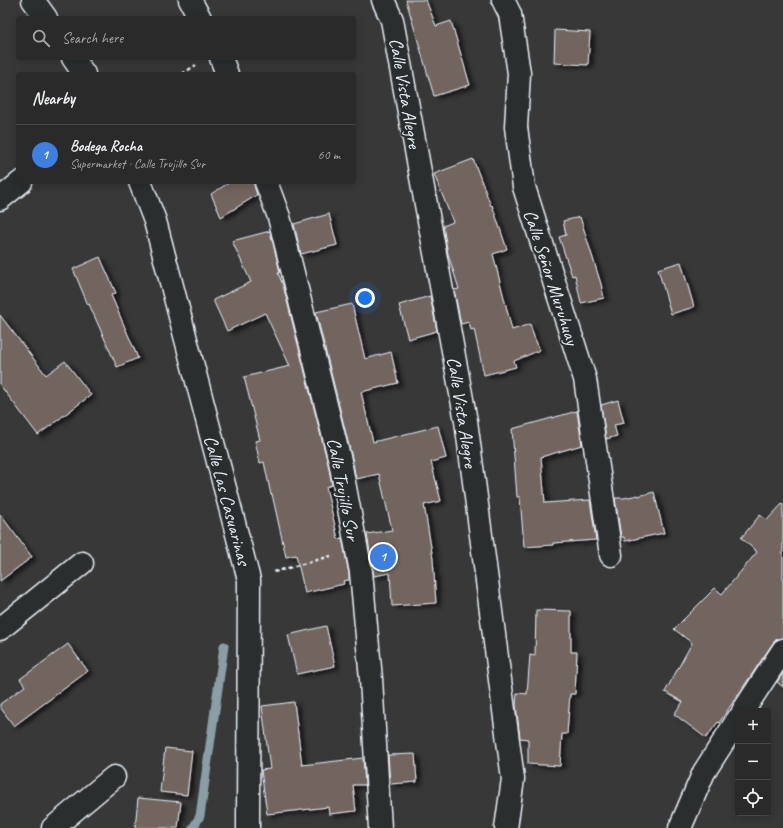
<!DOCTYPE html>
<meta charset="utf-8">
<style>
:root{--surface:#2a2a2a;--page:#323232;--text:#f1f3f6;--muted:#a5a7a8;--line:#464647;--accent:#95b2f1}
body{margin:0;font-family:Caveat,sans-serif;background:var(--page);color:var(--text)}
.controls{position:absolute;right:12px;bottom:12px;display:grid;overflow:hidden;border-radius:4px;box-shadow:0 2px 10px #0003}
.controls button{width:36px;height:36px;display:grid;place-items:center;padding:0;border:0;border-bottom:1px solid var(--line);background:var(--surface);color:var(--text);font:20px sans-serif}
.you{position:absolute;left:365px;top:298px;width:14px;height:14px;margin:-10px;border:3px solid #fff;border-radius:50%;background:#1a73e8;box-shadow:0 0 0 6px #1a73e833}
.badge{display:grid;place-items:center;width:26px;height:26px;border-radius:50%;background:var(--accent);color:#fff;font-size:13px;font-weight:700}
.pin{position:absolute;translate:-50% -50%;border:2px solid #fff;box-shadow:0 1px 4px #0006}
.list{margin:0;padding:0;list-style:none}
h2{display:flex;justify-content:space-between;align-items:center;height:52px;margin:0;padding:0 16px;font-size:17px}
h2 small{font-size:13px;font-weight:400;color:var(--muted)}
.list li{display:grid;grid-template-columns:26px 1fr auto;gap:12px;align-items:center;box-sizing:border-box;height:60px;padding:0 16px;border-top:1px solid var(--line)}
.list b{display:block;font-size:15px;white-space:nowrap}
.list p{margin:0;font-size:13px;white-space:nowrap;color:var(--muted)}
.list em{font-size:13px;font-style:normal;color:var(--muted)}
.icon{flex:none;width:22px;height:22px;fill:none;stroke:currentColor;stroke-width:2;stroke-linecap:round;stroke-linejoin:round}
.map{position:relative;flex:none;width:783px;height:828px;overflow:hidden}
.search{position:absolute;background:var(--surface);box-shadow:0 2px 10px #0003;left:16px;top:16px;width:340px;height:44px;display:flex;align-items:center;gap:10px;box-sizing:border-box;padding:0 14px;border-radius:4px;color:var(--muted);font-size:15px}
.panel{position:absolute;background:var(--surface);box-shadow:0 2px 10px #0003;left:16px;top:72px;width:340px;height:112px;border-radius:4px}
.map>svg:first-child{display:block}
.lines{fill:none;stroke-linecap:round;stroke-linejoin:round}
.stream{stroke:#8a9ea6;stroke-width:9}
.building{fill:#72655f;stroke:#e8f1f8;filter:url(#shadow)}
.minor-casing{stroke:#e8f1f8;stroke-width:25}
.path{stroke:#e8f1f8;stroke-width:2.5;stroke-dasharray:4 3;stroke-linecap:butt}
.minor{stroke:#2a2d2e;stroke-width:22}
.labels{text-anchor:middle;stroke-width:3.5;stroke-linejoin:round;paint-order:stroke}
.street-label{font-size:19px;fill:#e8f1f8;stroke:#2a2d2e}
</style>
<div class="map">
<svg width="783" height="828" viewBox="0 0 783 828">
<defs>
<filter id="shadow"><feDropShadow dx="4.5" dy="2.5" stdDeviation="2" flood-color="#0009"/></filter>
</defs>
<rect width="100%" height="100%" fill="#383838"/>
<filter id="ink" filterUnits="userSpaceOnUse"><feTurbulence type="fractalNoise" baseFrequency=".025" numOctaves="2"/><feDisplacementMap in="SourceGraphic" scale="8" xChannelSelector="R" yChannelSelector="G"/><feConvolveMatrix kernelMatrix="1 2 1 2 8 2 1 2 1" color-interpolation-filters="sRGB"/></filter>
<g filter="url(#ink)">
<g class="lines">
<polyline class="stream" points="193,828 200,816 224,646"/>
</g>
<g class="building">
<polygon points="406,0 426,0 436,26 451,21 470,85 434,96"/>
<polygon points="555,30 590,32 588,65 554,63"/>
<polygon points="473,159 491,206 492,205 507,249 493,254 512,330 530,324 534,337 540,350 514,361 516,367 484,375 474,329 471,330 469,322 461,324 454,290 459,289 448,254 443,226 453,222 434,174"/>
<polygon points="230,182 254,182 254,186 257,195 221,217 211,194"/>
<polygon points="329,214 337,245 301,254 294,224"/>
<polygon points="580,217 601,284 604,298 581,303 575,275 572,276 559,237 566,235 563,221"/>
<polygon points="270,231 280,272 278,273 283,285 328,464 332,485 326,487 338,539 342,538 349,574 349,580 343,581 344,584 305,593 296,555 286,557 272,494 271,495 264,462 260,463 255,441 260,440 244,377 290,366 265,313 227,331 213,300 251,282 232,241"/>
<polygon points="100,257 116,293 111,295 138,358 117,367 89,304 88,305 73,269"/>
<polygon points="681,262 694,307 671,314 658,269"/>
<polygon points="430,296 437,331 408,339 399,305"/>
<polygon points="352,304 365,359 391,352 398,383 361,392 373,442 438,426 446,458 431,462 441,501 424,505 433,559 436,603 392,606 390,573 374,576 367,534 392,530 379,474 356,479 352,458 316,312"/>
<polygon points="0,315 46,375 65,361 91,395 38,435 0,385"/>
<polygon points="618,400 624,423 614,425 617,436 606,439 601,405"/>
<polygon points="577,411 582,445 541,457 545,503 590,500 596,540 553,543 553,545 524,547 520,497 517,497 512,429"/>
<polygon points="654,492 664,533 625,541 624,537 621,537 615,498 624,498 638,495 638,496"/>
<polygon points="783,503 783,638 777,639 773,643 719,723 718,722 706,738 674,714 683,702 665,692 692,643 674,629 715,588 722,594 757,552 741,538 760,515 767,520"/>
<polygon points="0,514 32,557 0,581"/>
<polygon points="536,610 571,611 571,652 577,652 575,694 570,694 567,734 562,734 560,766 528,764 528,739 520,738 516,705 517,693 527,694 530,655 535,656"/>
<polygon points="326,626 335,666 297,674 288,635"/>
<polygon points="68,644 88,671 14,726 0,707 0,704 25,686 20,679"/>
<polygon points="783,673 783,687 777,682"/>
<polygon points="294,702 302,765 363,758 365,785 353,785 356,811 329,814 328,807 267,814 261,770 270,769 262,706"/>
<polygon points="165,748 192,751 187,795 160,792"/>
<polygon points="415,754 417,782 390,784 388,755"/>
<polygon points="138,798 181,802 178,828 135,828"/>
</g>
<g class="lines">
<defs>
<g id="minor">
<polyline points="33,0 46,18"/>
<polyline points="190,0 200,18"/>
<polyline points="383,0 392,20 466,421 513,779 506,828"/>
<polyline points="503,0 510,14 519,73 516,127 524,187 585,379 611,555"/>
<polyline points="73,58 84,74"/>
<polyline points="221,58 227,74"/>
<polyline points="140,182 155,221 249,580 248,828"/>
<polyline points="266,182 279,217 340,461 361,572 371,679 380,828"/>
<polyline points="0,199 21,182"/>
<polyline points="0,629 82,563"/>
<polyline points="743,711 783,650"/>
<polyline points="53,828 114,777"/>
<polyline points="680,828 704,772 738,719"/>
</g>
</defs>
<use href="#minor" class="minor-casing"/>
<g class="path">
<polyline points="182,74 196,65"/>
<polyline points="274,572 331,556"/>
</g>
<use href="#minor" class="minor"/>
</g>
</g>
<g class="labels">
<g class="street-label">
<text transform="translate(406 93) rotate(80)" y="7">Calle Vista Alegre</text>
<text transform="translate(552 277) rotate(72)" y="7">Calle Señor Muruhuay</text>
<text transform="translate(463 412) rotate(81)" y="7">Calle Vista Alegre</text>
<text transform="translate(344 489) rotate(79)" y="7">Calle Trujillo Sur</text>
<text transform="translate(228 500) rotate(75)" y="7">Calle Las Casuarinas</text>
</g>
</g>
</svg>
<div class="controls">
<button>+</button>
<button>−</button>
<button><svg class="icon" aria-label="locate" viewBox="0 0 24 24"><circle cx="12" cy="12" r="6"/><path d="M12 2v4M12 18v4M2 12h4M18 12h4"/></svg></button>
</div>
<div class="you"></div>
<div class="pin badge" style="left:383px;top:557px;background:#3f7fe0">1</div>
<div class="search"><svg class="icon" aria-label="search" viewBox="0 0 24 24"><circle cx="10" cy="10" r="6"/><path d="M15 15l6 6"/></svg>Search here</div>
<section class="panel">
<h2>Nearby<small></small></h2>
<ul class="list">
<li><span class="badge" style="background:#3f7fe0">1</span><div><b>Bodega Rocha</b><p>Supermarket · Calle Trujillo Sur</p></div><em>60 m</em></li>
</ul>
</section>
</div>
